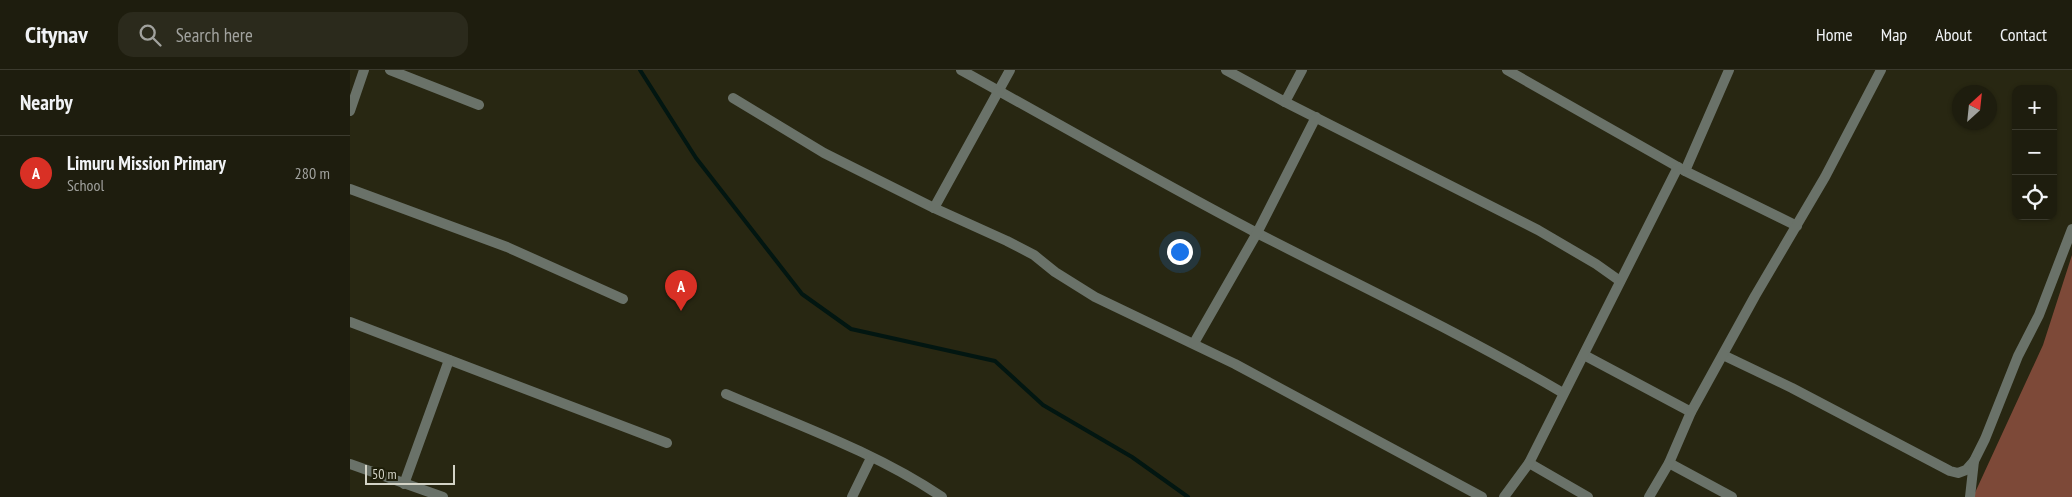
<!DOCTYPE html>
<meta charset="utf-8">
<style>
:root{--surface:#1e1d0e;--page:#2b2a1c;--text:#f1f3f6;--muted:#a1a29e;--line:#3c3b2e;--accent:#d93025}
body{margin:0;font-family:"PT Sans Narrow",sans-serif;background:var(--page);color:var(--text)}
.controls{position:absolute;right:15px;top:15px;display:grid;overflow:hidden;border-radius:10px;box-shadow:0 1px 4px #0004}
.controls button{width:45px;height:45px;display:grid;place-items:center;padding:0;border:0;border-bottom:1px solid var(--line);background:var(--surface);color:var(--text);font:25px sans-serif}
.compass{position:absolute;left:1602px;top:15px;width:45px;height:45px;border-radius:50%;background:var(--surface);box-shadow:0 1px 4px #0004;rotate:27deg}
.scale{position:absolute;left:15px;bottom:12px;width:90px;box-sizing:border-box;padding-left:5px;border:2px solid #d3d3c6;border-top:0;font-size:14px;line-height:18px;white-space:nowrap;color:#d3d3c6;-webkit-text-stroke:4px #1e1e09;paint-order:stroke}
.you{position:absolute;left:829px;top:181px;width:18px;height:18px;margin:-12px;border:4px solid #fff;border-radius:50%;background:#1a73e8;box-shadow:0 0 0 8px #1a73e833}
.badge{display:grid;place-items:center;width:32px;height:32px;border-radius:50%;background:var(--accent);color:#fff;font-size:16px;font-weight:700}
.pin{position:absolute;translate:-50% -41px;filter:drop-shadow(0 1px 2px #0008)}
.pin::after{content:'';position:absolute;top:26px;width:18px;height:15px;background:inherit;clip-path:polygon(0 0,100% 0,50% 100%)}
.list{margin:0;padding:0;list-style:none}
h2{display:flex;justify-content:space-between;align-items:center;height:65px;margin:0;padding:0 20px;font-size:21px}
h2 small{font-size:16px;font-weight:400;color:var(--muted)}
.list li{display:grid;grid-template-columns:32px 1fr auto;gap:15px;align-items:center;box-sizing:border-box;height:75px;padding:0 20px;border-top:1px solid var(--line)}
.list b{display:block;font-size:19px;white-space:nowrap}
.list p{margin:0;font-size:16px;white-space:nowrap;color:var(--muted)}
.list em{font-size:16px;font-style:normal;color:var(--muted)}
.icon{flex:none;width:28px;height:28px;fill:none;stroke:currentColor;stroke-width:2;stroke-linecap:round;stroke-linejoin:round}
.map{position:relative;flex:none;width:1722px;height:427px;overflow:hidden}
header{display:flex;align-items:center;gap:30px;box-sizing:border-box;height:70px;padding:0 25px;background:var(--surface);border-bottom:1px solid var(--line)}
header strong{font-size:24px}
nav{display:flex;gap:28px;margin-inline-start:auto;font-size:18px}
.search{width:350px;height:45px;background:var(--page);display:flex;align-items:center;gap:12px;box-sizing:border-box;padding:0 18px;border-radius:15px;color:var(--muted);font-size:19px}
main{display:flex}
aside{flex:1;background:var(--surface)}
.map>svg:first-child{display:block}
.forest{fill:#7d4938}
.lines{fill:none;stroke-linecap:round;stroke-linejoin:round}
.stream{stroke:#021611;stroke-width:4}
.street{stroke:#6a7269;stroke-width:10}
</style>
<header>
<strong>Citynav</strong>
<div class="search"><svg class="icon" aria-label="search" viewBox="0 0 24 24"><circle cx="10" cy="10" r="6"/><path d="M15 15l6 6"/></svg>Search here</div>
<nav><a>Home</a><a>Map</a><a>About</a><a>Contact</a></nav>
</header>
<main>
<aside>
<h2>Nearby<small></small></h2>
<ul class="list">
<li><span class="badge">A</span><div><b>Limuru Mission Primary</b><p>School</p></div><em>280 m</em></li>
</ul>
</aside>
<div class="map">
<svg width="1722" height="427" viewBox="0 0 1722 427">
<rect width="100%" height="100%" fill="#282712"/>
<polygon class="forest" points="1722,185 1722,427 1623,427 1693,275"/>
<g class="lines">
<polyline class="stream" points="290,0 346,88 452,224 501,259 645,291 693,335 782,387 838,427"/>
<g class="street">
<polyline points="40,0 129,35"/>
<path d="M 611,0 C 709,54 806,110 905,162 C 1008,215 1113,264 1213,323"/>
<polyline points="876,0 935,32"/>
<polyline points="952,0 935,32 1188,160 1246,194 1270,211"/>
<polyline points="1157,0 1335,101 1447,156"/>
<polyline points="383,28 474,83 584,138 657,171 684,185 705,202 745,227 885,294 1132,427"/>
<polyline points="0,41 14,0"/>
<polyline points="1335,101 1379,0"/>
<polyline points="0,119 157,177 273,229"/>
<polyline points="584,138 660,0"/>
<polyline points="0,252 317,373"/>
<polyline points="844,273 907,163 966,47"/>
<polyline points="1234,285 1341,342"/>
<polyline points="1373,285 1442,318 1600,401 1608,403 1616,400 1624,391 1635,369 1668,286 1689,245 1722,159"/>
<path d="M 376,324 C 448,355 527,383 592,427"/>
<polyline points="1179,393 1238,427"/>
<polyline points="1319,393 1382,427"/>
<polyline points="0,394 93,427"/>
<polyline points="54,414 99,290"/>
<polyline points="502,427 521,388"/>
<polyline points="1154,427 1179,393 1328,97"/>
<polyline points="1299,427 1319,393 1341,342 1405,226 1475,107 1531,0"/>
<polyline points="1620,427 1624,391"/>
</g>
</g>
</svg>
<div class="controls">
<button>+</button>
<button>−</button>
<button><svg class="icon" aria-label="locate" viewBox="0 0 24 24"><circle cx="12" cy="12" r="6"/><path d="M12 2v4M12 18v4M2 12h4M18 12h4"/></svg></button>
</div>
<svg class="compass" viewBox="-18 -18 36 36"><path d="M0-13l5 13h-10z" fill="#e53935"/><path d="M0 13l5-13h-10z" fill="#a1a29e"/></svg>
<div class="scale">50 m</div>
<div class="you"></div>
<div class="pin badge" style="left:331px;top:241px">A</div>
</div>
</main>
